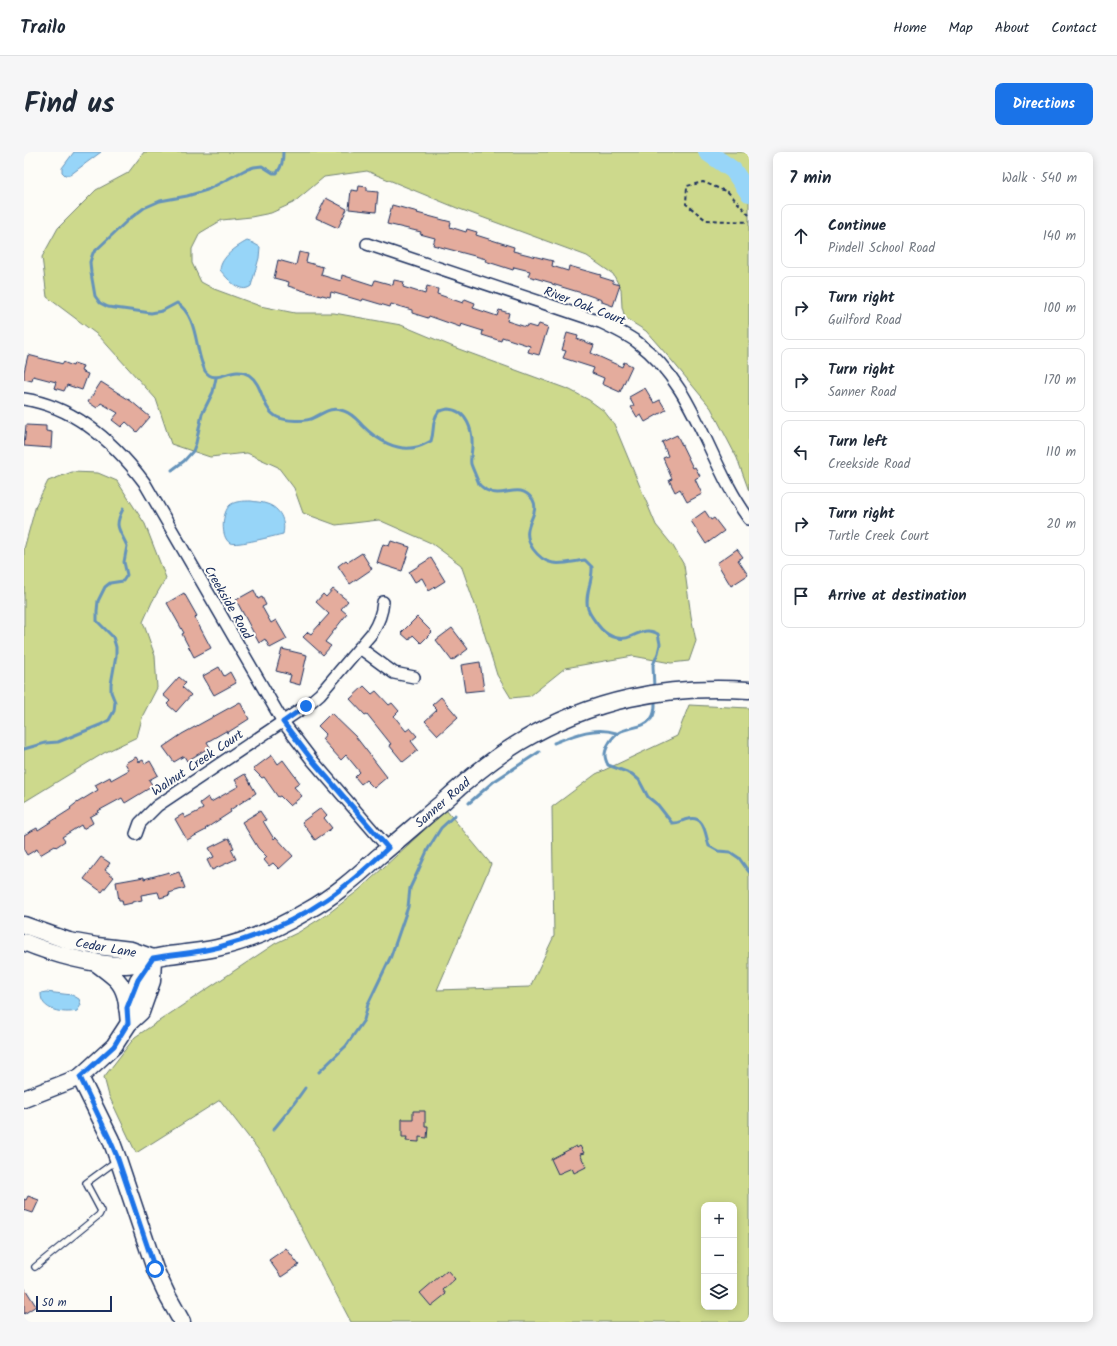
<!DOCTYPE html>
<meta charset="utf-8">
<style>
:root{--surface:#fff;--page:#f6f6f7;--text:#1f2937;--muted:#747a83;--line:#e0e1e3;--accent:#1a73e8}
body{margin:0;font-family:Kalam,sans-serif;background:var(--page);color:var(--text)}
.controls{position:absolute;right:12px;bottom:12px;display:grid;overflow:hidden;border-radius:8px;box-shadow:0 2px 10px #0003}
.controls button{width:36px;height:36px;display:grid;place-items:center;padding:0;border:0;border-bottom:1px solid var(--line);background:var(--surface);color:var(--text);font:20px sans-serif}
.scale{position:absolute;left:12px;bottom:10px;width:76px;box-sizing:border-box;padding-left:4px;border:2px solid #1b2f5e;border-top:0;font-size:11px;line-height:14px;white-space:nowrap;color:#1b2f5e;-webkit-text-stroke:3px #fdfcf7;paint-order:stroke}
.stop{position:absolute;width:12px;height:12px;margin:-9px;border:3px solid #1a73e8;border-radius:50%;background:#fff}
.stop.end{background:#1a73e8;border-color:#fff;box-shadow:0 1px 4px #0008}
.list{margin:0;padding:0;list-style:none}
h2{display:flex;justify-content:space-between;align-items:center;height:52px;margin:0;padding:0 16px;font-size:17px}
h2 small{font-size:13px;font-weight:400;color:var(--muted)}
.list li{display:grid;grid-template-columns:26px 1fr auto;gap:12px;align-items:center;box-sizing:border-box;height:64px;margin:0 8px 8px;padding:0 8px;border:1px solid var(--line);border-radius:8px}
.list b{display:block;font-size:15px;white-space:nowrap}
.list p{margin:0;font-size:13px;white-space:nowrap;color:var(--muted)}
.list em{font-size:13px;font-style:normal;color:var(--muted)}
.icon{flex:none;width:22px;height:22px;fill:none;stroke:currentColor;stroke-width:2;stroke-linecap:round;stroke-linejoin:round}
.map{position:relative;flex:none;width:725px;height:1170px;overflow:hidden;border-radius:8px}
header{display:flex;align-items:center;gap:24px;box-sizing:border-box;height:56px;padding:0 20px;background:var(--surface);border-bottom:1px solid var(--line)}
header strong{font-size:19px}
nav{display:flex;gap:22px;margin-inline-start:auto;font-size:14px}
.intro{display:flex;align-items:center;justify-content:space-between;box-sizing:border-box;height:96px;padding:0 24px}
h1{margin:0;font-size:28px}
.button{padding:10px 18px;border-radius:8px;background:var(--accent);color:#fff;font-size:14px;font-weight:700}
main{display:flex;gap:24px;padding:0 24px}
aside{flex:1;background:var(--surface);border-radius:8px;box-shadow:0 2px 10px #0003}
.map>svg:first-child{display:block}
.green{fill:#cdd98c;stroke:#748475;fill-rule:evenodd}
.water{fill:#97d5f8;stroke:#6593ba}
.lines{fill:none;stroke-linecap:round;stroke-linejoin:round}
.stream{stroke:#6593ba;stroke-width:3}
.river{stroke:#97d5f8;stroke-width:18}
.building{fill:#e4ac9d;stroke:#1b2f5e}
.lane-casing{stroke:#1b2f5e;stroke-width:8}
.street-casing{stroke:#1b2f5e;stroke-width:14}
.secondary-casing{stroke:#1b2f5e;stroke-width:19}
.path{stroke:#1b2f5e;stroke-width:2;stroke-dasharray:4 3;stroke-linecap:butt}
.lane{stroke:#fdfcf7;stroke-width:5.5}
.street{stroke:#fdfcf7;stroke-width:11}
.secondary{stroke:#fdfcf7;stroke-width:16}
.route{stroke:#1a73e8;stroke-width:5}
.labels{text-anchor:middle;stroke-width:4;stroke-linejoin:round;paint-order:stroke}
.street-label{font-size:13px;fill:#1b2f5e;stroke:#fdfcf7}
</style>
<header>
<strong>Trailo</strong>
<nav><a>Home</a><a>Map</a><a>About</a><a>Contact</a></nav>
</header>
<div class="intro"><h1>Find us</h1><a class="button">Directions</a></div>
<main>
<div class="map">
<svg width="725" height="1170" viewBox="0 0 725 1170">
<rect width="100%" height="100%" fill="#fdfcf7"/>
<filter id="ink" filterUnits="userSpaceOnUse"><feTurbulence type="fractalNoise" baseFrequency=".025" numOctaves="2"/><feDisplacementMap in="SourceGraphic" scale="8" xChannelSelector="R" yChannelSelector="G"/><feConvolveMatrix kernelMatrix="1 2 1 2 8 2 1 2 1" color-interpolation-filters="sRGB"/></filter>
<g filter="url(#ink)">
<g class="green">
<polygon points="120,0 725,0 725,339 713,306 687,256 649,210 622,179 601,166 598,155 597,137 589,122 563,104 433,56 343,19 300,25 269,51 247,61 227,65 198,68 176,81 168,97 168,111 177,130 190,137 236,154 271,161 310,161 377,173 432,196 546,238 565,248 580,259 590,272 632,373 649,394 660,413 667,464 672,489 665,509 647,511 609,504 541,516 506,544 487,546 473,523 455,464 437,413 407,391 355,368 312,373 279,361 270,336 254,315 223,301 186,305 147,292 132,247 75,184 23,145 18,105 34,76 72,38 104,21"/>
<polygon points="48,320 74,321 93,329 121,372 142,426 128,450 119,470 131,504 133,536 119,563 113,585 80,601 0,650 0,397 12,353 24,329"/>
<path d="M 665,553 L 725,556 L 725,1170 L 327,1170 L 240,1005 L 196,948 L 112,1001 L 85,944 L 80,925 L 111,885 L 252,791 L 275,780 L 305,761 L 335,738 L 422,658 L 467,712 L 413,838 L 506,835 L 530,784 L 528,655 L 572,622 L 653,584 ZM 680,1053 L 710,1053 L 710,1155 L 680,1155 Z"/>
</g>
<g class="water">
<polygon points="50,0 77,0 46,23 41,23 38,20 38,16"/>
<path d="M 223,89 L 229,91 L 236,95 L 235,106 L 227,134 C 216,143 203,126 196,118 C 197,105 212,95 223,89 Z"/>
<path d="M 227,349 C 232,350 238,350 243,352 C 256,356 262,369 259,382 C 250,384 213,394 206,391 C 196,385 198,360 206,353 C 211,349 220,349 227,349 Z"/>
<path d="M 22,840 L 48,843 L 55,847 L 57,853 L 53,859 C 40,862 16,859 17,841 Z"/>
</g>
<g class="lines">
<g class="stream">
<path d="M 259,0 C 259,9 258,14 253,21 L 249,21 L 238,14 L 230,15 L 221,18 L 183,38 L 163,44 L 136,49 L 120,56 L 104,68 L 69,101 L 66,110 L 67,121 L 71,144 L 76,151 L 84,155 L 127,161 L 138,159 L 153,151 C 172,163 171,191 178,211 C 179,213 180,217 181,219 C 192,235 208,212 225,223 C 240,233 237,257 253,265 C 261,269 282,270 289,266 C 300,261 307,254 320,259 C 329,262 333,268 339,274 C 353,288 373,300 393,295 C 398,294 403,291 407,289 C 411,277 407,270 415,259 C 418,259 422,257 424,257 C 443,258 449,279 448,294 C 448,300 446,306 447,312 C 449,318 453,326 455,332 C 457,335 460,336 462,338 C 480,348 495,328 509,348 C 514,357 507,366 505,374 C 502,382 505,391 509,397 C 524,418 540,411 561,408 L 568,415 C 569,429 560,443 564,457 C 566,463 570,468 574,473 C 582,484 595,490 608,484 C 613,482 619,478 625,479 C 628,479 632,481 634,482 L 636,492 L 634,501 L 629,513 L 630,536"/>
<polyline points="148,318 160,309 169,299 172,291 178,262 189,240 192,226"/>
<path d="M 631,546 C 631,553 632,561 627,567 C 615,581 595,570 584,593 C 580,601 580,605 584,613 L 608,622 L 615,628 L 624,645 L 634,653 L 648,671 C 654,672 658,668 664,667 C 681,663 681,682 685,694 L 694,699 L 706,700 L 715,706 L 725,720"/>
<path d="M 530,591 C 550,583 571,574 592,581"/>
<path d="M 0,597 L 21,591 L 34,590 L 76,573 L 85,568 L 90,559 L 91,550 L 87,540 L 87,532 L 92,504 L 92,495 L 89,485 L 73,469 L 73,459 L 74,449 L 81,435 L 86,431 L 99,429 L 103,423 L 100,410 L 103,394 C 96,377 89,376 99,357"/>
<polyline points="445,651 469,630 515,600"/>
<polyline points="295,920 322,894 340,868 344,852 367,804 373,787 384,755 386,736 394,719 404,697 417,676 431,663"/>
<polyline points="249,978 266,957 281,936"/>
</g>
<polyline class="river" points="683,0 709,18 725,41"/>
</g>
<g class="building">
<polygon points="335,34 343,35 343,39 354,40 352,60 325,57 327,38 334,39"/>
<polygon points="302,46 323,57 314,76 292,66"/>
<polygon points="368,53 394,60 393,61 427,70 426,75 442,80 443,77 453,80 452,83 490,95 489,99 529,109 528,114 544,119 545,114 577,123 576,125 589,129 589,131 596,133 589,154 578,150 578,148 561,142 528,132 528,131 504,124 506,119 490,115 489,118 461,109 462,107 409,93 411,86 396,82 397,80 363,72"/>
<polygon points="275,100 284,102 282,110 299,115 297,123 317,129 318,123 349,133 351,128 369,133 370,128 380,130 379,135 401,142 403,134 414,137 413,142 439,151 441,147 451,151 449,156 473,164 475,158 485,161 483,169 502,175 503,173 513,176 515,172 524,175 515,203 504,200 506,194 478,185 477,189 458,183 459,179 443,174 437,172 436,175 405,164 404,166 388,161 388,158 367,152 366,155 339,147 338,149 307,140 306,145 298,143 297,144 264,134 265,130 250,126 254,108 272,113"/>
<polygon points="543,181 554,184 553,187 570,193 567,201 598,215 600,210 608,214 596,240 578,232 580,226 568,221 570,216 539,206 542,199 538,198"/>
<polygon points="4,203 39,212 39,210 49,214 50,211 59,214 57,219 64,222 58,238 43,233 40,239 30,236 32,230 9,224 8,229 0,227 0,220"/>
<polygon points="77,230 107,249 126,265 113,280 102,270 97,275 88,268 94,261 77,251 73,256 64,250"/>
<polygon points="621,236 630,251 636,248 642,258 621,270 617,263 613,265 607,255 610,254 605,245"/>
<polygon points="2,273 22,274 22,279 28,280 27,296 0,294"/>
<polygon points="653,283 669,316 671,315 676,324 671,327 678,342 663,350 656,337 651,340 645,328 648,327 639,306 644,304 638,290"/>
<polygon points="681,359 687,368 690,366 700,379 682,392 667,369"/>
<polygon points="367,389 386,395 378,419 353,411 359,392 365,394"/>
<polygon points="713,397 719,405 714,408 724,423 707,434 693,411"/>
<polygon points="338,401 348,417 326,432 314,414 322,408 324,410"/>
<polygon points="407,406 421,429 405,439 398,426 391,430 385,420"/>
<polygon points="309,437 324,449 317,457 323,462 301,490 307,494 299,503 279,485 284,480 287,482 305,462 292,450 299,442 302,445"/>
<polygon points="230,438 234,447 238,445 242,453 238,455 247,471 252,468 263,487 246,496 241,487 235,491 212,448"/>
<polygon points="160,441 173,464 171,466 187,496 170,505 158,482 160,481 143,451"/>
<polygon points="393,465 408,480 397,491 389,483 385,488 377,481"/>
<polygon points="428,476 444,497 428,509 412,488"/>
<polygon points="258,497 283,503 276,533 265,530 267,523 252,519"/>
<polygon points="456,510 460,538 441,540 437,513"/>
<polygon points="195,515 200,524 206,520 212,531 190,543 179,524"/>
<polygon points="155,525 162,531 158,535 167,543 152,560 143,552 146,549 139,543"/>
<polygon points="340,534 348,542 352,539 365,553 368,551 375,559 370,564 382,579 386,576 393,584 387,589 394,598 379,610 365,593 367,592 343,562 341,563 326,547"/>
<polygon points="417,545 434,565 414,583 401,569 413,558 408,553"/>
<polygon points="216,550 225,567 203,581 202,579 183,590 186,595 163,609 160,604 150,610 139,595 158,582"/>
<polygon points="307,561 332,585 363,625 350,636 342,628 337,632 331,625 336,620 322,603 317,608 298,587 302,582 294,574"/>
<polygon points="248,603 254,612 259,608 276,631 270,635 278,644 266,654 256,644 254,645 240,625 238,626 229,617"/>
<polygon points="112,605 115,610 119,608 121,612 126,609 134,623 125,628 129,634 101,651 98,646 74,659 75,660 66,665 69,671 59,677 57,673 38,685 41,689 32,695 31,694 16,703 13,697 3,703 0,698 0,683 13,676 14,678 47,657 46,656 51,652 74,638 71,633 86,625 87,628 105,618 101,611"/>
<polygon points="221,622 232,641 206,658 207,660 181,677 182,678 163,688 151,667 159,662 161,666 179,657 176,651 184,645 187,650 215,634 211,628"/>
<polygon points="297,656 303,663 300,666 308,676 291,688 278,670"/>
<polygon points="236,659 242,668 239,669 250,687 252,685 269,704 255,717 249,711 245,714 240,708 243,705 234,696 218,670"/>
<polygon points="205,686 210,696 207,697 212,707 188,718 183,708 190,705 185,696"/>
<polygon points="77,705 86,711 81,718 90,725 78,740 60,727"/>
<polygon points="145,720 146,723 155,720 161,736 145,741 146,743 136,746 134,740 117,743 118,748 108,750 108,751 99,753 98,748 95,748 92,730 120,725 120,727"/>
<polygon points="389,959 401,959 401,974 404,974 403,986 395,985 395,990 382,989 383,985 378,985 378,967 389,967"/>
<polygon points="552,994 553,996 556,994 560,1001 556,1002 562,1015 550,1021 548,1016 534,1022 527,1007"/>
<polygon points="4,1044 15,1048 9,1061 0,1058 0,1047 2,1048"/>
<polygon points="262,1096 275,1113 257,1125 245,1108"/>
<polygon points="423,1118 431,1127 419,1138 422,1142 407,1154 396,1141"/>
<polygon points="0,1135 12,1154 0,1162"/>
</g>
<g class="lines">
<defs>
<polyline id="lane" points="11,1115 75,1063 77,1059 62,1031 92,1009"/>
<g id="street">
<path d="M 343,92 L 576,170 C 589,176 602,182 613,190 C 672,234 683,310 725,367"/>
<path d="M 0,247 C 51,255 90,290 120,330 L 259,570 L 288,608 L 364,696"/>
<polyline points="336,496 370,521 390,525"/>
<path d="M 112,682 L 116,671 L 133,654 L 282,554 L 296,542 L 348,481 C 355,470 358,462 359,450"/>
</g>
<g id="secondary">
<polyline points="0,773 45,789 73,794 107,798 129,806"/>
<path d="M 0,790 C 29,802 70,814 102,813 C 110,813 118,809 125,807 C 132,805 139,804 145,803 C 161,801 178,799 193,796 C 225,789 256,775 283,759 C 309,745 332,725 354,705 C 376,687 397,668 419,650 C 443,628 468,607 496,590 C 568,547 641,533 725,538"/>
<path d="M 71,810 C 78,816 87,822 93,828 C 104,840 103,856 105,871"/>
<polyline points="103,856 114,828 129,806"/>
<polyline points="56,925 87,988 94,1007 131,1117 144,1145 158,1170"/>
<polyline points="0,947 56,925 90,894 105,871 117,860 128,829 129,806"/>
</g>
</defs>
<use href="#lane" class="lane-casing"/>
<use href="#street" class="street-casing"/>
<use href="#secondary" class="secondary-casing"/>
<polyline class="path" points="725,63 704,40 679,30 663,34 662,52 682,68 725,70"/>
<use href="#lane" class="lane"/>
<use href="#street" class="street"/>
<use href="#secondary" class="secondary"/>
</g>
</g>
<g class="lines" filter="url(#ink)">
<path class="route" d="M 131,1117 L 94,1007 L 86,988 L 56,925 L 90,894 L 104,871 L 103,856 L 114,828 L 129,806 C 150,802 174,801 195,795 C 233,785 271,769 303,747 C 325,732 345,714 364,696 L 288,608 L 259,570 L 282,554"/>
</g>
<g class="labels">
<g class="street-label">
<text transform="translate(561 153) rotate(21)" y="5">River Oak Court</text>
<text transform="translate(205 450) rotate(60)" y="5">Creekside Road</text>
<text transform="translate(173 610) rotate(-34)" y="5">Walnut Creek Court</text>
<text transform="translate(418 650) rotate(-41)" y="5">Sanner Road</text>
<text transform="translate(82 795) rotate(10)" y="5">Cedar Lane</text>
</g>
</g>
</svg>
<div class="controls">
<button>+</button>
<button>−</button>
<button><svg class="icon" aria-label="layers" viewBox="0 0 24 24"><path d="M12 4l9 5-9 5-9-5zM3 14l9 5 9-5"/></svg></button>
</div>
<div class="scale">50 m</div>
<div class="stop" style="left:131px;top:1117px"></div>
<div class="stop end" style="left:282px;top:554px"></div>
</div>
<aside>
<h2>7 min<small>Walk · 540 m</small></h2>
<ul class="list">
<li><svg class="icon" aria-label="ahead" viewBox="0 0 24 24"><path d="M12 20V5M6 11l6-6 6 6"/></svg><div><b>Continue</b><p>Pindell School Road</p></div><em>140 m</em></li>
<li><svg class="icon" aria-label="right" viewBox="0 0 24 24"><path d="M7 20v-9h11M14 6l5 5-5 5"/></svg><div><b>Turn right</b><p>Guilford Road</p></div><em>100 m</em></li>
<li><svg class="icon" aria-label="right" viewBox="0 0 24 24"><path d="M7 20v-9h11M14 6l5 5-5 5"/></svg><div><b>Turn right</b><p>Sanner Road</p></div><em>170 m</em></li>
<li><svg class="icon" aria-label="left" viewBox="0 0 24 24"><path d="M17 20v-9H6M10 6l-5 5 5 5"/></svg><div><b>Turn left</b><p>Creekside Road</p></div><em>110 m</em></li>
<li><svg class="icon" aria-label="right" viewBox="0 0 24 24"><path d="M7 20v-9h11M14 6l5 5-5 5"/></svg><div><b>Turn right</b><p>Turtle Creek Court</p></div><em>20 m</em></li>
<li><svg class="icon" aria-label="arrive" viewBox="0 0 24 24"><path d="M6 21V4h12l-3 4 3 4H6"/></svg><div><b>Arrive at destination</b></div></li>
</ul>
</aside>
</main>
